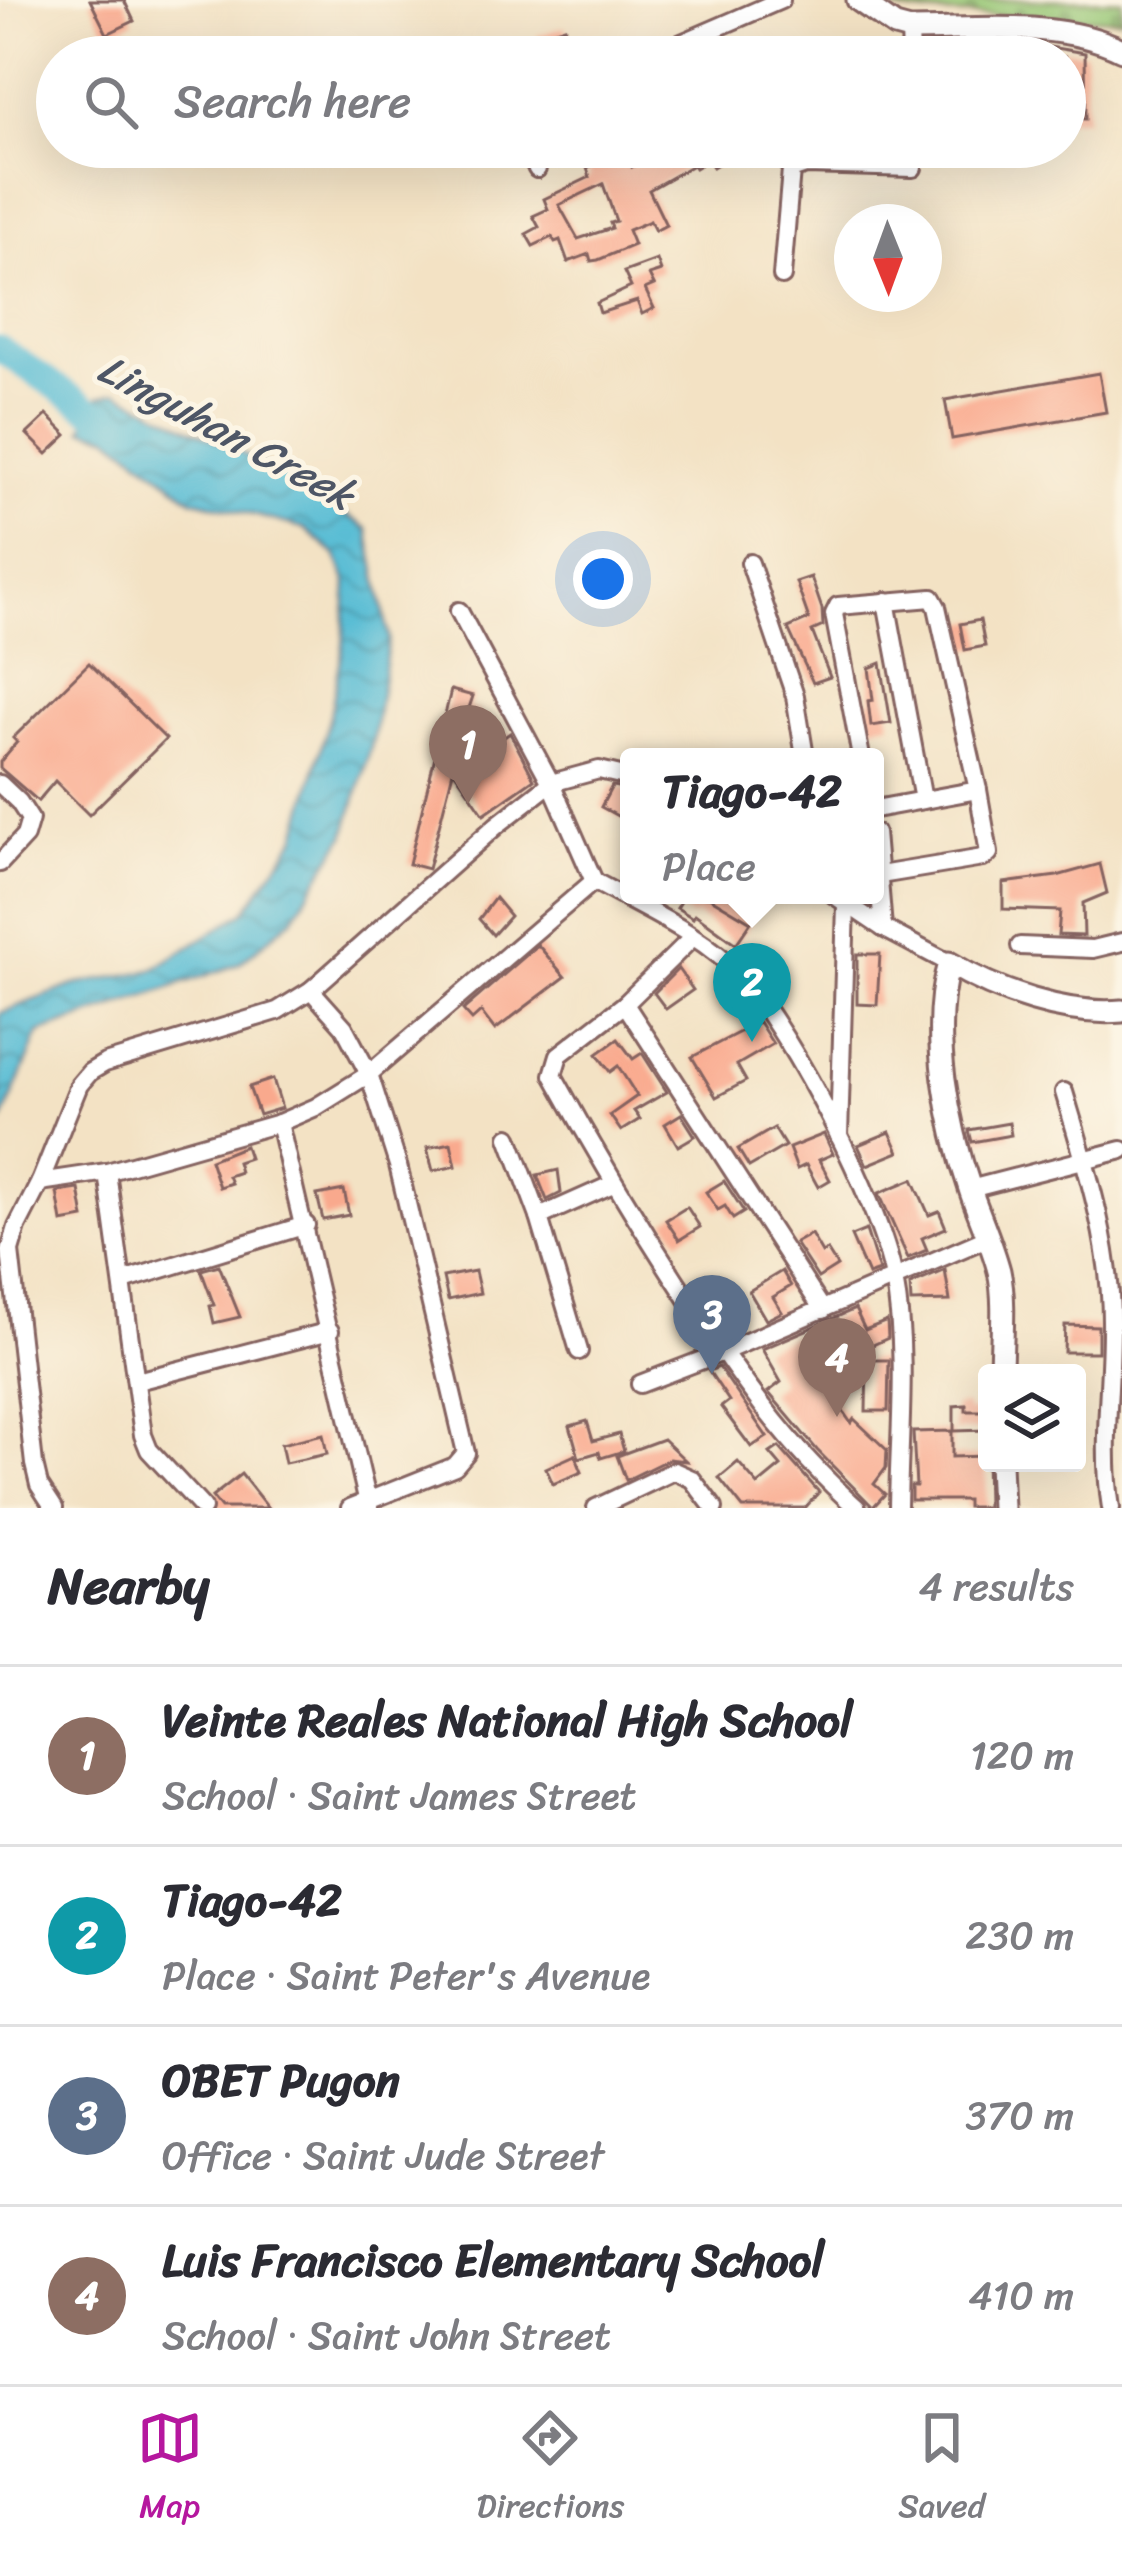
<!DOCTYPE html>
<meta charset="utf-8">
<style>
:root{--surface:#fff;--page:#f2f2f3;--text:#2b2b33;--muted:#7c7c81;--line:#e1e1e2;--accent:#b5179e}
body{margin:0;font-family:Sriracha,sans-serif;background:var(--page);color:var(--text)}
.controls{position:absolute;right:36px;bottom:36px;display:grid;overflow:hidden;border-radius:12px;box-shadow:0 12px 48px #0002}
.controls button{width:108px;height:108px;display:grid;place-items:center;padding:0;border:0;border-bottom:3px solid var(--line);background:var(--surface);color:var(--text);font:60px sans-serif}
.compass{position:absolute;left:834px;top:204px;width:108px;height:108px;border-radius:50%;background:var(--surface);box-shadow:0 12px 48px #0002;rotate:179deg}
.you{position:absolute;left:603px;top:579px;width:42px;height:42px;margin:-30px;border:9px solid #fff;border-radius:50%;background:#1a73e8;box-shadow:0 0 0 18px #1a73e833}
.badge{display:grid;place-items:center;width:78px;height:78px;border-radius:50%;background:var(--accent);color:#fff;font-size:39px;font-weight:700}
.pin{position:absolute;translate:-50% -99px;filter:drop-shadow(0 3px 6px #0008)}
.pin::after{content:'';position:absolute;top:63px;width:42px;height:36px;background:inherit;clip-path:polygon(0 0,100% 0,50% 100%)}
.popup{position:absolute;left:620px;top:748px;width:264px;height:156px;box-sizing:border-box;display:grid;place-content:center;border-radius:12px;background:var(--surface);filter:drop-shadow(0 3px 9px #0005);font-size:39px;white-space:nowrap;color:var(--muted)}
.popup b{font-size:45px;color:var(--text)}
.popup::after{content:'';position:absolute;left:50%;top:100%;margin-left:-24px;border:24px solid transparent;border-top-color:var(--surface)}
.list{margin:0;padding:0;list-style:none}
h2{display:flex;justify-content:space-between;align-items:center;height:156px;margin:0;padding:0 48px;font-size:51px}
h2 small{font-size:39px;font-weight:400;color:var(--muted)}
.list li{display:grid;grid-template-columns:78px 1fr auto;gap:36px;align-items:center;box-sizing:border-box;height:180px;padding:0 48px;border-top:3px solid var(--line)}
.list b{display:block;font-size:45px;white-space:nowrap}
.list p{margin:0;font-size:39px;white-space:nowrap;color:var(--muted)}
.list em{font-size:39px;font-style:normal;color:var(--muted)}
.icon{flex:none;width:66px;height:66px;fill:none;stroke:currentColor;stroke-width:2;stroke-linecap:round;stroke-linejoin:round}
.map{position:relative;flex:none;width:1122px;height:1508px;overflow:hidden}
.search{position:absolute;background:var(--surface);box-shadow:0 12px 48px #0002;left:36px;right:36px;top:36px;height:132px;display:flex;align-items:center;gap:30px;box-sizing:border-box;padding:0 42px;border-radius:66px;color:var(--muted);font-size:45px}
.sheet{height:876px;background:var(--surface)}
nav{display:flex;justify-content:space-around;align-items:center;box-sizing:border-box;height:168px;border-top:3px solid var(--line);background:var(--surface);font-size:33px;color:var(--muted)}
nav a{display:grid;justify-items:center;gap:6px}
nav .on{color:var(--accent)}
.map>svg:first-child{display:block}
.cemetery{fill:url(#cemetery-stones);stroke:#717350;stroke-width:3}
.water{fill:url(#water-waves);stroke:#506e80;stroke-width:3}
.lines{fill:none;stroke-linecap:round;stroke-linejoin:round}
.river{stroke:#56bcd4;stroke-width:27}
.building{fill:#f9a98d;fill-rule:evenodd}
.minor-casing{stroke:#856361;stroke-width:22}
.tertiary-casing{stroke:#856361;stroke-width:27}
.minor{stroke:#fff;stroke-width:16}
.tertiary{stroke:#fff;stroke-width:21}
.labels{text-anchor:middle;stroke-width:10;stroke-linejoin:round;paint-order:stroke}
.water-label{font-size:42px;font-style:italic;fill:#4e5666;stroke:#fcf5e5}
</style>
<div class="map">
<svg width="1122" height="1508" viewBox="0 0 1122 1508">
<defs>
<pattern id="cemetery-stones" width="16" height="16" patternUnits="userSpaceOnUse" patternTransform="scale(3)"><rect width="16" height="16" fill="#98c776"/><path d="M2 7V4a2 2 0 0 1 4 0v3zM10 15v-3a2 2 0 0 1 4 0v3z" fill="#84aa66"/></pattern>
<pattern id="water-waves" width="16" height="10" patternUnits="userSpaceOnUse" patternTransform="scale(3)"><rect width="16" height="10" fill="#56bcd4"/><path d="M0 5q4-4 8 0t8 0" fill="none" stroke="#4998ac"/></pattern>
</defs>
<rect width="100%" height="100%" fill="#fcf5e5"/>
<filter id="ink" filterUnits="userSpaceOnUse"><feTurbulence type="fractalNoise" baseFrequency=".00833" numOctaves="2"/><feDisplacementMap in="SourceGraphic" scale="24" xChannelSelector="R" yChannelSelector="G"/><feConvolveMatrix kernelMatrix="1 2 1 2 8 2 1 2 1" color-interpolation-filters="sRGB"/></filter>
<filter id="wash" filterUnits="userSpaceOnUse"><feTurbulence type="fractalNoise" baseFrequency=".004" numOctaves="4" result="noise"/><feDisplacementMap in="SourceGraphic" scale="48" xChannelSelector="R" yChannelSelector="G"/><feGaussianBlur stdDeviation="2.7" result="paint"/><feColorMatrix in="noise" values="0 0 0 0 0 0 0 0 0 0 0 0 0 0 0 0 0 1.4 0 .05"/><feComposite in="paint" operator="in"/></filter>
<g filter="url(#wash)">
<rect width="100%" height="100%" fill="#f3e2c4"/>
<polygon class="cemetery" points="884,0 1122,0 1122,19 926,14 896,10"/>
<polygon class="water" points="117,392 286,475 368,529 389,638 373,740 345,836 293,918 239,964 39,1033 0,1127 0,1013 74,985 152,970 244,912 296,838 330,716 343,647 347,583 336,555 304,528 192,499 110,436 83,429 99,397"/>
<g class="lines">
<polyline class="river" points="0,349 92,411 124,426"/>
</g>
<g id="blocks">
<g class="building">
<polygon points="90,0 124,0 134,21 107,34"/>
<polygon points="565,27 575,57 544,57 537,36"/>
<polygon points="974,44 974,57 924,57 923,45"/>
<polygon points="1032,44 1085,53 1086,119 1065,119 1065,57 1032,57"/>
<path d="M 592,147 L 627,147 L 632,167 L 667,147 L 730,147 L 720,154 L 724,160 L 713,167 L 708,160 L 695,168 L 693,165 L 649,190 L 666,225 L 655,231 L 650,221 L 628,230 L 634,245 L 598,260 L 591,261 L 589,254 L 568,262 L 560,240 L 555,242 L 552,237 L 533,246 L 526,234 L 539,227 L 533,216 L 548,209 L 544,199 L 590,177 L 587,168 L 598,163 ZM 603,184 L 616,221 L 610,223 L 612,228 L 578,239 L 559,205 Z"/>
<polygon points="657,260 661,271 649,275 654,285 645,289 654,308 642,314 637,301 600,313 597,303 631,287 624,272"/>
<polygon points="1099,373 1106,412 952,439 945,400"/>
<polygon points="47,415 67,435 47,454 27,434"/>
<polygon points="811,577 822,609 823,626 812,631 830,677 813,683 788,628 809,619 796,582"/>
<polygon points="980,620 985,646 965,650 960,624"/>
<polygon points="89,663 166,739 89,815 55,781 38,801 0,768 0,762 17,742 13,738"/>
<polygon points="881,663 891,723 871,726 868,701 873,700 869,668"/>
<polygon points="451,690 473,696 469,708 480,711 474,731 464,728 428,869 409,864"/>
<polygon points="510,733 534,779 484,814 455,772"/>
<polygon points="612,786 629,789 629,808 623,819 601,807"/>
<polygon points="1100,864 1107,893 1083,903 1084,936 1058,935 1060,911 1003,909 1003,883 1057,876"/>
<polygon points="685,895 709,897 751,922 736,944 695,914 693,918 677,908"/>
<polygon points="495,898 510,916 493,935 479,919"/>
<polygon points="538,945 565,977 495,1030 481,1012 472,1020 463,1010"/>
<polygon points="857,954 880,954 877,1005 857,1004"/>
<polygon points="678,969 693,990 666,1009 654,993"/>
<polygon points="759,1022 773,1044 737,1065 746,1081 716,1097 692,1057"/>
<polygon points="618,1039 633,1059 642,1053 667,1092 634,1111 640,1119 621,1131 610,1115 637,1096 618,1066 610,1072 597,1054"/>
<polygon points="273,1079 282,1108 259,1115 249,1087"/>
<polygon points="681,1114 695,1136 678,1146 665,1124"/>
<polygon points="1009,1123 1011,1135 972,1142 969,1130"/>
<polygon points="774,1128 785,1146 749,1167 738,1149"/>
<polygon points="890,1132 899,1152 867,1165 858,1145"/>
<polygon points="824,1134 833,1154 819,1160 830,1180 818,1187 806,1165 797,1169 789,1148"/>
<polygon points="451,1143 456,1166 433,1171 427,1148"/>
<polygon points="245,1146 249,1158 237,1162 240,1172 228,1176 231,1183 219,1187 210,1160"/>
<polygon points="558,1170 561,1193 547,1200 537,1175"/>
<polygon points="913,1179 929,1215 939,1211 946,1228 922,1238 927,1250 908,1258 879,1193"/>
<polygon points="724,1181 744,1212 733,1219 725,1206 718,1210 706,1192"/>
<polygon points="79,1189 84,1218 62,1222 57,1192"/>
<polygon points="344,1190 349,1215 323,1220 317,1195"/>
<polygon points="687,1207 700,1227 679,1240 666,1220"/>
<polygon points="866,1230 879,1271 868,1275 851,1236"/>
<polygon points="811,1234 822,1253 827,1250 837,1266 818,1278 795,1243"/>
<polygon points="219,1265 240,1317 214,1323 210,1306 214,1305 201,1270"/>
<polygon points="945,1270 950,1301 911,1302 910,1285"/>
<polygon points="475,1271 480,1293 448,1300 443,1277"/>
<polygon points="782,1271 791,1286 773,1297 782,1312 766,1320 749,1291"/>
<polygon points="855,1309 865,1330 887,1321 888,1338 840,1360 861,1360 821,1380 851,1423 854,1419 887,1450 886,1468 874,1484 885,1494 873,1507 817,1450 768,1392 781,1382 762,1349"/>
<polygon points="1065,1325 1098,1326 1098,1352 1064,1352"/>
<polygon points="867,1360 889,1360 888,1411 866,1411"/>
<polygon points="719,1367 767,1437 751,1447 721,1407 729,1401 709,1371"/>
<polygon points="966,1405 966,1411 987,1411 987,1430 954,1431 954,1406"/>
<polygon points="587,1421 593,1441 619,1434 624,1451 601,1458 599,1452 579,1458 570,1426"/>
<polygon points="952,1431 952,1457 986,1456 987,1507 967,1507 967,1500 911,1500 911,1486 916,1486 913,1432"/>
<polygon points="323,1434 327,1454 285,1463 281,1444"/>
<polygon points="663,1439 686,1461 669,1459 626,1480 617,1456"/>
<polygon points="779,1447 819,1492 805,1508 743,1508 719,1478 738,1462 758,1485 781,1466 770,1453"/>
<polygon points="575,1455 582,1472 553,1484 546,1468"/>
<polygon points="241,1474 268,1508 221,1508 212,1497"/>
</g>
</g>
</g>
<g filter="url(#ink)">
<use href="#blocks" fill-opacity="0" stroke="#856361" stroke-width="3"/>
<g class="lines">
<defs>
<g id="minor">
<polyline points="910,30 911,57"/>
<polyline points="649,57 781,0"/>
<polyline points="528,147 537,169"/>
<polyline points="782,276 791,170 806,165 913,168 913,147"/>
<polyline points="750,563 795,696 805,757"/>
<polyline points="886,601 923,800"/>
<polyline points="459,611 551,783 594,881"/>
<polyline points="861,757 834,614 838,606 932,598 937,607 978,790 875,809"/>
<polyline points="0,784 19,802 30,819 25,836 0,863"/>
<polyline points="875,833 883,928"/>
<polyline points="880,875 983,858 989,853 978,790"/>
<path d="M 594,881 C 643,909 703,934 741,976 C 792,1034 880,1202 894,1278 C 908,1352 899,1433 898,1508"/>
<polyline points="834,895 883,928 949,963"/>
<path d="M 693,937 L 625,1004 L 559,1055 L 553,1075 C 594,1150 638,1223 685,1295 C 738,1375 785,1444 857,1508"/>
<polyline points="1020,946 1093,949 1122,942"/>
<polyline points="311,990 344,1027 369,1074 398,1165 466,1453 455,1466 350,1508"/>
<polyline points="625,1004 823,1310"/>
<path d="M 1064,1092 C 1086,1166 1111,1243 1111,1321 C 1112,1383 1101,1446 1111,1508"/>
<polyline points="279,1123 369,1507"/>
<polyline points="839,1136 846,904"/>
<polyline points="509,1137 539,1217 579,1351"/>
<polyline points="107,1172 143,1435 149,1450 203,1508"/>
<polyline points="40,1182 107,1172 279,1123 316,1107 369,1074 594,881"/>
<polyline points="970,1189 1122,1150"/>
<polyline points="539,1217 613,1184"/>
<polyline points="123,1281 306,1225"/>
<polyline points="137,1381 330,1331"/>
<polyline points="640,1384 723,1352 987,1238"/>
<polyline points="54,1508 39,1485 34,1464 10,1251 17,1227 40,1182 79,1085 90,1072 105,1063 277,1011 311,990 497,825 551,783 599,770 629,777"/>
<polyline points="596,1508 674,1471 692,1479 714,1508"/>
</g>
<g id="tertiary">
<path d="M 858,0 L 895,26 L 910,30 C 978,30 1059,19 1122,50"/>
<path d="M 1001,1373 C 1001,1340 1006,1303 999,1271 C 992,1244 980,1218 971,1192 C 948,1125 929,1032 949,963 C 997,992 1066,1016 1122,1011"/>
<polyline points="1000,1463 1002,1508"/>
</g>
</defs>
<use href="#minor" class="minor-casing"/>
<use href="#tertiary" class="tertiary-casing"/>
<use href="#minor" class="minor"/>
<use href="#tertiary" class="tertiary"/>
</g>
</g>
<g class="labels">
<g class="water-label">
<text transform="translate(227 431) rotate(28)" y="15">Linguhan Creek</text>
</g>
</g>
</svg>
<div class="controls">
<button><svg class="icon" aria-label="layers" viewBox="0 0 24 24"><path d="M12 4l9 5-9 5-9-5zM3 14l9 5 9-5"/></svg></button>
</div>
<svg class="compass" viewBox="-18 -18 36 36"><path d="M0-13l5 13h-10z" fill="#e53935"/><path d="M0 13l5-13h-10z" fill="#7c7c81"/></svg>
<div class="you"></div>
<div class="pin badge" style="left:468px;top:804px;background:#8d6e63">1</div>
<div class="pin badge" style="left:752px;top:1042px;background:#0f9aa8">2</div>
<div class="popup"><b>Tiago-42</b>Place</div>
<div class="pin badge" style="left:712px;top:1374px;background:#5c6f8a">3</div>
<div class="pin badge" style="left:837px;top:1417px;background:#8d6e63">4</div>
<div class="search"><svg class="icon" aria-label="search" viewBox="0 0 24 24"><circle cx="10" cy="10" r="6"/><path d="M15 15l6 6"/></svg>Search here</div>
</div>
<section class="sheet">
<h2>Nearby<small>4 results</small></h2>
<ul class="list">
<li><span class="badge" style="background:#8d6e63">1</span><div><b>Veinte Reales National High School</b><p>School · Saint James Street</p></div><em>120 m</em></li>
<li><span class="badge" style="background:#0f9aa8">2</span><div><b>Tiago-42</b><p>Place · Saint Peter's Avenue</p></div><em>230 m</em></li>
<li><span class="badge" style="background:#5c6f8a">3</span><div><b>OBET Pugon</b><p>Office · Saint Jude Street</p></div><em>370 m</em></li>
<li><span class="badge" style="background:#8d6e63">4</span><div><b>Luis Francisco Elementary School</b><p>School · Saint John Street</p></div><em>410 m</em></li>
</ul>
</section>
<nav>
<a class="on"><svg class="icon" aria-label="map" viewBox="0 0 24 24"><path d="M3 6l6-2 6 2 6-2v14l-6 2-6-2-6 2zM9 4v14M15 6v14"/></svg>Map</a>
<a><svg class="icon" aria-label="directions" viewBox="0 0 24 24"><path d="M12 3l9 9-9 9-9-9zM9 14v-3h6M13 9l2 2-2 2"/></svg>Directions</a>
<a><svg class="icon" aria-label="saved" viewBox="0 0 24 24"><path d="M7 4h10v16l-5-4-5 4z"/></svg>Saved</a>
</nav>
